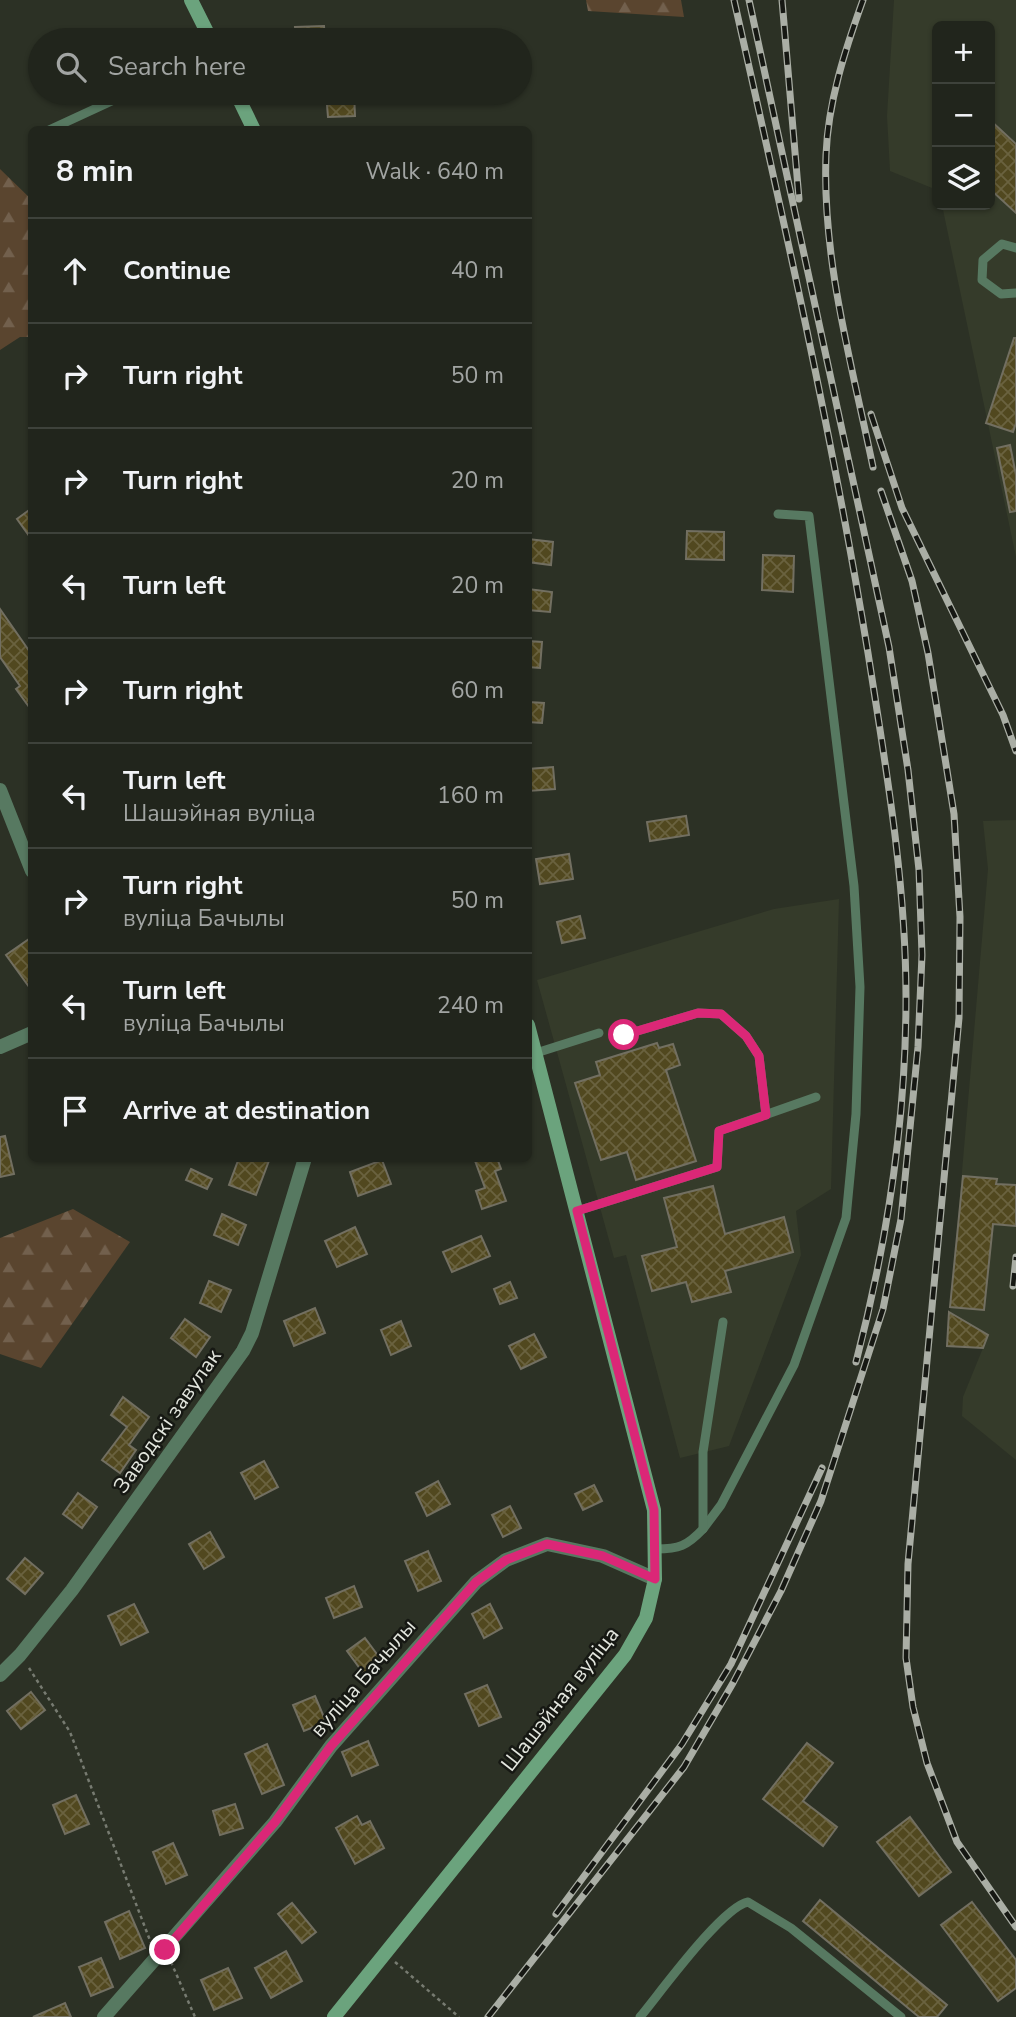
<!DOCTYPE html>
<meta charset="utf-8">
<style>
:root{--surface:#21251c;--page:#292d25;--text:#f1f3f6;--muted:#a2a5a3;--line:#3e423b}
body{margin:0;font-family:"Nunito Sans",sans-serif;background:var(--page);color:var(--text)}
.controls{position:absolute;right:21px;top:21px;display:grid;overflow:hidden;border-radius:10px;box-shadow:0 2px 5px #0004}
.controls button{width:63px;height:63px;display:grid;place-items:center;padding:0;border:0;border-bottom:2px solid var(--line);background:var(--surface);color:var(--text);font:35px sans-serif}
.stop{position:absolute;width:21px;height:21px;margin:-16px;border:5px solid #db2777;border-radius:50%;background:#fff}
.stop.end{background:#db2777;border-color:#fff;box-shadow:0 2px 7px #0008}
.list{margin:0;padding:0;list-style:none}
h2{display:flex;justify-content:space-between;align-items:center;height:91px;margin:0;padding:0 28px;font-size:30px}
h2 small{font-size:23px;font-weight:400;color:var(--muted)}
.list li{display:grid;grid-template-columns:46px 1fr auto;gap:21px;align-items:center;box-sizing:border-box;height:105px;padding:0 28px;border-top:2px solid var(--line)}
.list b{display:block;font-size:26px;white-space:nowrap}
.list p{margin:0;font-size:23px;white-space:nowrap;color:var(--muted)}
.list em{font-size:23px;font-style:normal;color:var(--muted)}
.icon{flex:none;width:38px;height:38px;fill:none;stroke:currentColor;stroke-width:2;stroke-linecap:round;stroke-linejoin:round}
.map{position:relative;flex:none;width:1016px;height:2017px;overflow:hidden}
.search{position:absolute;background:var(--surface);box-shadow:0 2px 5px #0004;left:28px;top:28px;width:504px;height:77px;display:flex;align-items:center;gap:18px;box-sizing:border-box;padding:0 24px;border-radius:38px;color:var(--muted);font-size:26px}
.panel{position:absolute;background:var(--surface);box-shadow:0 2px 5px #0004;left:28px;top:126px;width:504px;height:1036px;border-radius:10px}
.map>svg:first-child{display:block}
.built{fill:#353b2a}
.forest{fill:url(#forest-firs)}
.building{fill:url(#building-cross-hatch);stroke:#726f61;stroke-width:2}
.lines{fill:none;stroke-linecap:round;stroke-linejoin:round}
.path{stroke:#777b71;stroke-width:2.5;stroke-dasharray:3.5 3.5;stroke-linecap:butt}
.lane{stroke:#577961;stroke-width:9}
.street{stroke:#577961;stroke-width:14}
.secondary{stroke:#6ba37d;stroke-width:14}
.rail-casing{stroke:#aaaea5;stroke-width:7}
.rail{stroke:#161813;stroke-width:4.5;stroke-dasharray:13;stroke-linecap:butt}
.route{stroke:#db2777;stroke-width:9}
.labels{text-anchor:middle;stroke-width:5;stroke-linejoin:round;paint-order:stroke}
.street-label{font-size:21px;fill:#e3e6de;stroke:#161813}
</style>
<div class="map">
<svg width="1016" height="2017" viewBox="0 0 1016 2017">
<defs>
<pattern id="forest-firs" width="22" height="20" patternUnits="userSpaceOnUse" patternTransform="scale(1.75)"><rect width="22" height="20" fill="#5a452f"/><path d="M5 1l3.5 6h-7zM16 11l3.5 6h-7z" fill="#72604d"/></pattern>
<pattern id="building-cross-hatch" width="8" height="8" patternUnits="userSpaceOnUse" patternTransform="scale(1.75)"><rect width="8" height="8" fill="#51481f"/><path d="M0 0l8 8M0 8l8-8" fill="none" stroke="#6a623f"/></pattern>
</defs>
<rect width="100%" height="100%" fill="#2c3125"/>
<g class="built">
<polygon points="894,0 1016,0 1016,557 942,205 990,205 990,26 937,26 937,190 890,171 887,116"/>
<polygon points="1016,820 1016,1460 962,1416 963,1397 983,1348 947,1346 988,869 983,821"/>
<polygon points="839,899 831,1189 796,1211 801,1255 729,1446 680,1458 626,1255 614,1258 537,980 774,909"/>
</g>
<g class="forest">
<polygon points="586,0 681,0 684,17 588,11"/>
<polygon points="0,169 32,200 31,337 20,337 0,350"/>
<polygon points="73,1209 130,1242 41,1368 0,1354 0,1238"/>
</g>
<g class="building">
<polygon points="324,26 325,40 296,40 295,27"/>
<polygon points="326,93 354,93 355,116 328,117"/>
<polygon points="990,120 1016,144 1016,213 990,189"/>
<polygon points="1014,338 1016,338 1016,423 1013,432 986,423"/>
<polygon points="1010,445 1016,475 1016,511 1010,512 997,448"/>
<polygon points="32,508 32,540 17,519"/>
<polygon points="687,531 724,532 724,560 686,559"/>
<polygon points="528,539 553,542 551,565 528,562"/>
<polygon points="763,555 794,556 793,592 762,590"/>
<polygon points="528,589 552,592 550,612 528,610"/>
<polygon points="0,609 32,655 32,711 16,689 20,686 0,657"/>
<polygon points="528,641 542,642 540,668 528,667"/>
<polygon points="528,702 544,703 542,723 528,722"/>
<polygon points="553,767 555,789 528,791 528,769"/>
<polygon points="686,816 689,835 650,841 647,822"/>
<polygon points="569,854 573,879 540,884 536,859"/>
<polygon points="580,916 585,938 562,943 557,922"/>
<polygon points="32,937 32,991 6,955"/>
<polygon points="657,1043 659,1048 673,1044 680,1065 666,1070 696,1161 636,1180 627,1152 601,1160 575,1083 600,1075 596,1062"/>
<polygon points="5,1136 14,1174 0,1177 0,1137"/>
<polygon points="239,1158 270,1158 256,1195 229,1185"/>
<polygon points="474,1158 497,1158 501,1169 495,1171 506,1201 482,1209 476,1191 485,1188"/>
<polygon points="382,1160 391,1184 358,1196 350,1172"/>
<polygon points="191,1169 212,1179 207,1189 186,1180"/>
<polygon points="963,1176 997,1179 996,1184 1016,1185 1016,1226 993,1224 984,1310 950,1307"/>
<polygon points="713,1186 725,1234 784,1217 793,1252 725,1271 731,1292 692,1302 686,1282 652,1291 642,1256 677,1247 664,1198"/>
<polygon points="222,1214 246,1225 238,1245 214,1235"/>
<polygon points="355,1227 367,1254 337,1267 325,1241"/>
<polygon points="481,1236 490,1256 452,1272 443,1252"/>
<polygon points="209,1281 231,1290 221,1312 200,1303"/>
<polygon points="510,1282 517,1298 500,1304 494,1289"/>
<polygon points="315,1308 325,1333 294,1346 284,1321"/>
<polygon points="949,1312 988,1335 983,1348 947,1346"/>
<polygon points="185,1319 210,1337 196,1357 171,1338"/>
<polygon points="401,1321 411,1346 391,1355 381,1330"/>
<polygon points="534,1334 546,1357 521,1369 509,1346"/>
<polygon points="123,1397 149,1417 129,1445 136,1450 120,1473 102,1460 127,1427 111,1415"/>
<polygon points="264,1461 278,1487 255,1499 241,1473"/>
<polygon points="438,1481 450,1504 427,1516 416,1493"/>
<polygon points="594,1485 602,1501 583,1510 575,1494"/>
<polygon points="78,1493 97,1507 82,1528 63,1514"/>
<polygon points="510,1506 521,1528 503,1537 492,1515"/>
<polygon points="210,1532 224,1557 204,1569 189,1544"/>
<polygon points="428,1551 441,1581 418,1591 405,1561"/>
<polygon points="25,1558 43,1573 25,1594 7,1579"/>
<polygon points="354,1586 362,1607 334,1618 326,1598"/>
<polygon points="134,1604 148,1632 121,1645 108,1616"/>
<polygon points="490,1604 502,1628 484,1638 472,1614"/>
<polygon points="365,1638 382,1661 364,1674 347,1651"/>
<polygon points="487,1685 501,1717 479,1726 465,1694"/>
<polygon points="31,1692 45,1710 21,1729 7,1711"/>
<polygon points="315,1696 326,1722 304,1731 293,1705"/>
<polygon points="368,1741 378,1765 352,1776 342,1752"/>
<polygon points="807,1743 833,1763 803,1801 837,1827 823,1846 763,1799"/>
<polygon points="267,1744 284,1785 262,1794 245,1754"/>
<polygon points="76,1795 89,1824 65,1834 53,1805"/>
<polygon points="235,1804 243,1828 220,1835 213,1811"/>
<polygon points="357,1816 362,1825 370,1821 384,1848 355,1864 336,1828"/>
<polygon points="910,1817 951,1872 919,1896 877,1842"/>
<polygon points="173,1843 187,1875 166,1884 153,1852"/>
<polygon points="820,1900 947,2005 937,2017 919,2017 803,1921"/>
<polygon points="972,1902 1016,1960 1016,1988 998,2001 941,1925"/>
<polygon points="292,1903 316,1932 302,1943 278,1914"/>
<polygon points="129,1911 145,1948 120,1959 105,1922"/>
<polygon points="286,1951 302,1981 271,1998 255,1968"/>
<polygon points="101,1958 113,1987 91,1996 79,1967"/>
<polygon points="228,1968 242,1998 214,2010 201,1980"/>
<polygon points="65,2003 71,2017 33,2017"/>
</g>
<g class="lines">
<g class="path">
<polyline points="29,1668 70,1732 151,1943"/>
<polyline points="171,1962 195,2017"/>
<polyline points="395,1962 459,2017"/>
</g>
<g class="lane">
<polyline points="49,130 129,93"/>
<polyline points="1016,248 1002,244 983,260 982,280 1001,294 1016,293"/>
<polyline points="624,1035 698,1013 721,1014 746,1036 759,1056 766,1115"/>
<polyline points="536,1053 599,1033"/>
<polyline points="577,1211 717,1167 719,1131 816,1097"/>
<polyline points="703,1529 721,1505 794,1365 846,1218 856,1114 860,987 854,886 809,516 778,514"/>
<path d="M 656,1549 C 679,1549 687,1546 703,1529 L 703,1452 L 723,1322"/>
<path d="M 640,2017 C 660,1993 722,1907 748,1902 L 791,1928 L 901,2017"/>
</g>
<g class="street">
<polyline points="0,790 32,871"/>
<polyline points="0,1047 32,1033"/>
<polyline points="0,1675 20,1655 72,1590 243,1351 252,1333 305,1158"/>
<polyline points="104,2017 275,1822 331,1746 476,1582 506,1560 547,1544 603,1556 655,1579"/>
</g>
<g class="secondary">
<polyline points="191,0 211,40"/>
<polyline points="236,93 254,130"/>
<polyline points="334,2017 625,1655 646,1618 655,1579 654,1510 528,1025"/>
</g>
<defs>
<g id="rail">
<path d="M 734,0 C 783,217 832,434 868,653 C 886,768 906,882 906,998 C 906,1121 887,1243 856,1362"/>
<polyline points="782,0 799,199"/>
<path d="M 863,0 C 845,50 828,102 826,155 C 822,260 852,365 873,467"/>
<polyline points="871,414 902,508 1003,715 1016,751"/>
<polyline points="881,491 912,581 928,653 954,814 960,917 959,1018 908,1564 906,1658 913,1707 927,1763 957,1842 1016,1927"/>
<polyline points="1013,1286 1016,1257"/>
<polyline points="556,1914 682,1744 731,1664 822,1468"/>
<polyline points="488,2017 684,1767 733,1683 781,1591 821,1501 883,1309 901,1219 918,1047 922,955 919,870 908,770 889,647 749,0"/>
</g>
</defs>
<use href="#rail" class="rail-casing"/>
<use href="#rail" class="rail"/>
</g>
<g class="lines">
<polyline class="route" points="165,1950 275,1822 331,1746 476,1582 506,1560 547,1544 603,1556 655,1579 654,1510 577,1211 717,1167 719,1131 766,1115 759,1056 746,1036 721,1014 698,1013 624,1035"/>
</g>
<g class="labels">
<g class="street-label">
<text transform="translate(167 1421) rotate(-55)" y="7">Заводскі завулак</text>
<text transform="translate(363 1678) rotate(-49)" y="7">вуліца Бачылы</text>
<text transform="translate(560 1699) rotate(-52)" y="7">Шашэйная вуліца</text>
</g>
</g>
</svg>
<div class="controls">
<button>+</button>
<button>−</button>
<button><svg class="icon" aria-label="layers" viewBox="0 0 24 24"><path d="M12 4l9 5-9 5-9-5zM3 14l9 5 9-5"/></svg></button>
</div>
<div class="stop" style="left:624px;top:1035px"></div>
<div class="stop end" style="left:165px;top:1950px"></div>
<div class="search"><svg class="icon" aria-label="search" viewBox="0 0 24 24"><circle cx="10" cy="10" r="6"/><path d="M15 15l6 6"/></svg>Search here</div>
<section class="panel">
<h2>8 min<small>Walk · 640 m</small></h2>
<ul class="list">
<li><svg class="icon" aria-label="ahead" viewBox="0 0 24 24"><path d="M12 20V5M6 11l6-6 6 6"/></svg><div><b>Continue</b></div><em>40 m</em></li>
<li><svg class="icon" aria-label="right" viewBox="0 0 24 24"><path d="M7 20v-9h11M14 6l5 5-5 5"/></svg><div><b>Turn right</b></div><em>50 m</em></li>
<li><svg class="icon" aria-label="right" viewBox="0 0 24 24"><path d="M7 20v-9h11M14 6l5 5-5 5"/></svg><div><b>Turn right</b></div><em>20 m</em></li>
<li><svg class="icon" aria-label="left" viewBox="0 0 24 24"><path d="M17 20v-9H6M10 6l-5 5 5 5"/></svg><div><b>Turn left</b></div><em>20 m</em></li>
<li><svg class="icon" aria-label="right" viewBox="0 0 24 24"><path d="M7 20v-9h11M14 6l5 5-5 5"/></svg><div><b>Turn right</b></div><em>60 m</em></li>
<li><svg class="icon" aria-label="left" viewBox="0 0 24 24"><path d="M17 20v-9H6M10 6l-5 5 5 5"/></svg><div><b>Turn left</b><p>Шашэйная вуліца</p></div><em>160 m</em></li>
<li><svg class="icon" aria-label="right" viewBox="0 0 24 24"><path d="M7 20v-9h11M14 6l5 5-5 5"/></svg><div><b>Turn right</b><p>вуліца Бачылы</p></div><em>50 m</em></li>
<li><svg class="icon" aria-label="left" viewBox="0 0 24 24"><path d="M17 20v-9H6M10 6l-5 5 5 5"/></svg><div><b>Turn left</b><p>вуліца Бачылы</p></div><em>240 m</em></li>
<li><svg class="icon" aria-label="arrive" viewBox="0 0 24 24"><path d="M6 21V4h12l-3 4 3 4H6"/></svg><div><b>Arrive at destination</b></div></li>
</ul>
</section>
</div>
